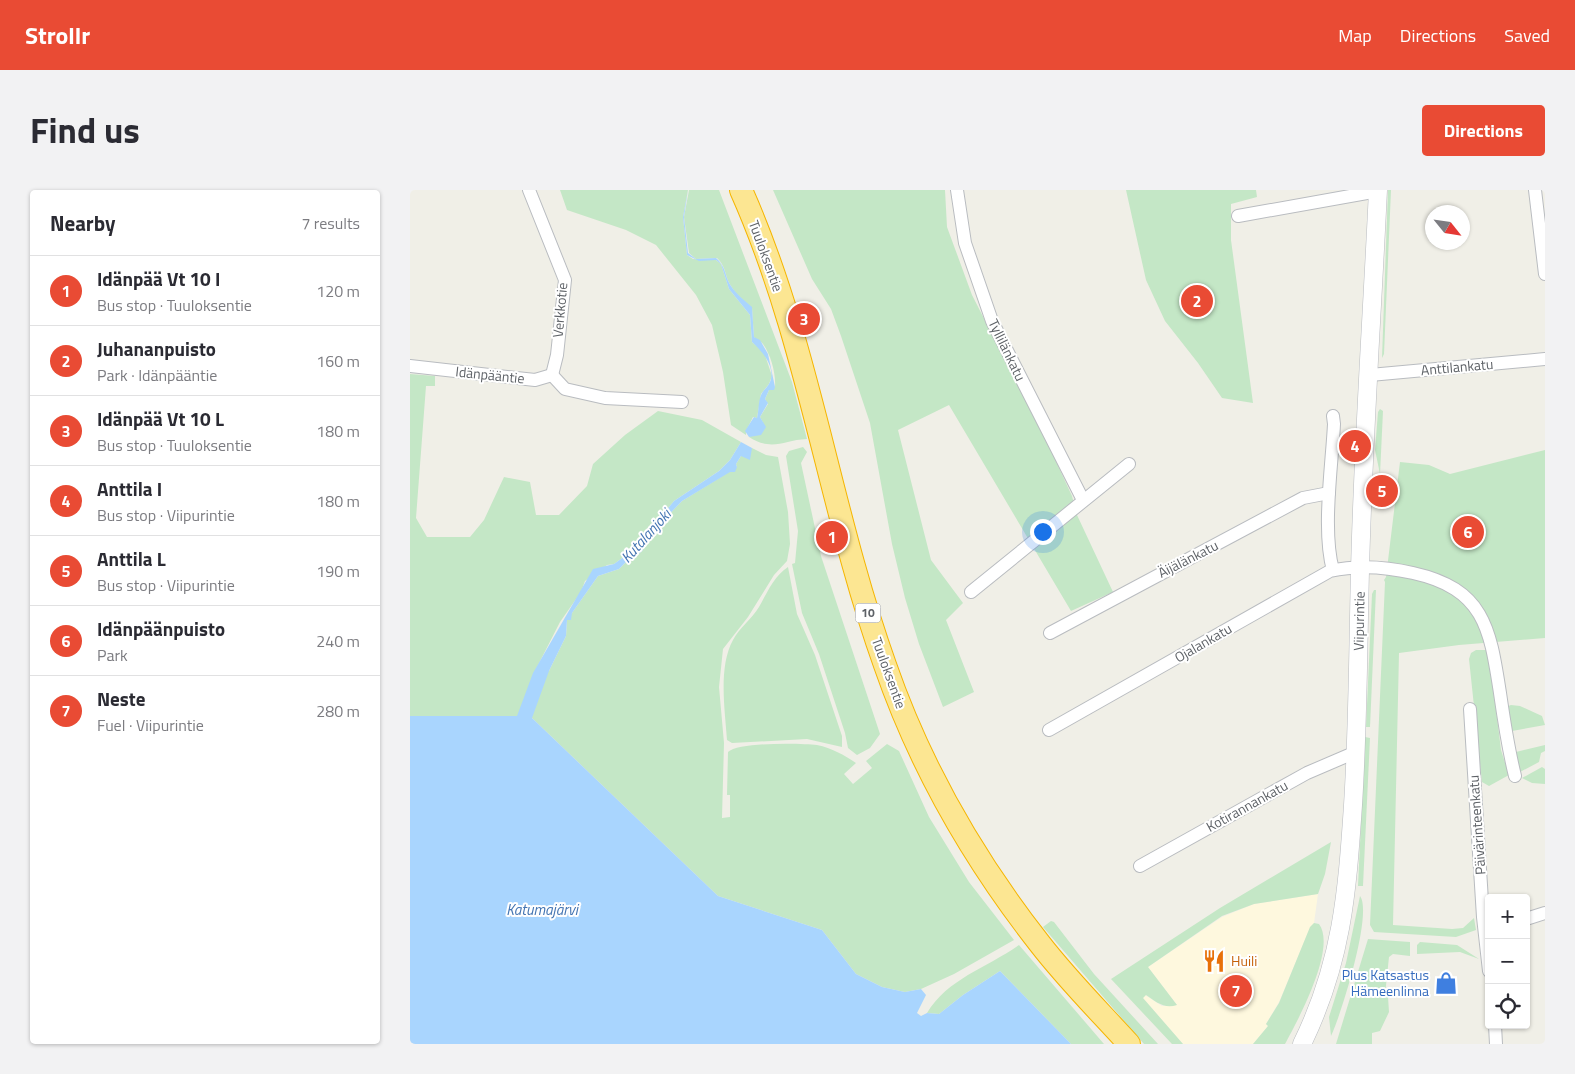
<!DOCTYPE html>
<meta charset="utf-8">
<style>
:root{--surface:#fff;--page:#f2f2f3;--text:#2b2b33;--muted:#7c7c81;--line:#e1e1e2;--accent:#e94b34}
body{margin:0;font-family:"Titillium Web",sans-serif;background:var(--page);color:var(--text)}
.controls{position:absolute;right:15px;bottom:15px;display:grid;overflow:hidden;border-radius:5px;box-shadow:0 1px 4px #0004}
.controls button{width:45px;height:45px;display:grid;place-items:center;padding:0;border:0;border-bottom:1px solid var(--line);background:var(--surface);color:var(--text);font:25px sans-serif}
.compass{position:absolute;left:1015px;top:15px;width:45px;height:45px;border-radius:50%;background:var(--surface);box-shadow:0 1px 4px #0004;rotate:120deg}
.you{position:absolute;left:632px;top:341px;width:18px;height:18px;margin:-12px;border:4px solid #fff;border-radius:50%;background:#1a73e8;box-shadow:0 0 0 8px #1a73e833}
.badge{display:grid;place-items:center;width:32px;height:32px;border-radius:50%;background:var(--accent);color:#fff;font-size:16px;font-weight:700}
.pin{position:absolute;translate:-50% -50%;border:2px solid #fff;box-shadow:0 1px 5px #0006}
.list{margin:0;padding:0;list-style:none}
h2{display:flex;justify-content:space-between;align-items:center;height:65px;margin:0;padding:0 20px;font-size:21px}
h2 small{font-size:16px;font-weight:400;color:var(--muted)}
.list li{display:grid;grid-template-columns:32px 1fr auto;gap:15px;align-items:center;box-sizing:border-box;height:70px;padding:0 20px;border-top:1px solid var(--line)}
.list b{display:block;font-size:19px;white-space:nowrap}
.list p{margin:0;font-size:16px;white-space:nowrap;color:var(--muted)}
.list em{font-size:16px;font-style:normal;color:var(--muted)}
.icon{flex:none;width:28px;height:28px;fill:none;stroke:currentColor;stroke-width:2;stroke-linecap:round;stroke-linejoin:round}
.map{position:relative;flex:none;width:1135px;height:854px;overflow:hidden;border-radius:5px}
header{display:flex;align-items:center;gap:30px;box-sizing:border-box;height:70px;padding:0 25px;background:var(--accent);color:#fff}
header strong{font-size:24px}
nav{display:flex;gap:28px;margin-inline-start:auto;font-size:18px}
.intro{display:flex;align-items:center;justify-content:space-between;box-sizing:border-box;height:120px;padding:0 30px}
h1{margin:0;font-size:35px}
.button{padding:12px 22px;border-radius:5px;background:var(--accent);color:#fff;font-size:18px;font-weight:700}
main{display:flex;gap:30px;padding:0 30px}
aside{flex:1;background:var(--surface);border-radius:5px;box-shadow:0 1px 4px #0004}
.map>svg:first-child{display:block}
.commercial{fill:#fef8de}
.green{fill:#c4e7c6}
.water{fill:#a9d5fe}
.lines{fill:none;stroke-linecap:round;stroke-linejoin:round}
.street-casing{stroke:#b9bcc0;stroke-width:14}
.secondary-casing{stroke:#b8bbc0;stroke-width:19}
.highway-casing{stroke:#f5b501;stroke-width:24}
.street{stroke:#fff;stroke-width:12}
.secondary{stroke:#fff;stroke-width:18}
.highway{stroke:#fce692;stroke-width:22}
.labels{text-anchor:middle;stroke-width:4;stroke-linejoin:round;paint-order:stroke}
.shield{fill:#fff;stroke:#8e9195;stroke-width:1}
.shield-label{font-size:12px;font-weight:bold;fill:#5e6267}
.street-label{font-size:14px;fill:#5e6267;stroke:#fff}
.food-label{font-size:14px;fill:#c56008;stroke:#fff;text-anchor:start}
.shop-label{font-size:14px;fill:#366cbe;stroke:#fff;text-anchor:end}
.water-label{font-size:15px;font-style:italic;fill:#4374b2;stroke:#fff}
</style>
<header>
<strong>Strollr</strong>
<nav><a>Map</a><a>Directions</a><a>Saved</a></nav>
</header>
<div class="intro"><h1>Find us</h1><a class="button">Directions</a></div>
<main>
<aside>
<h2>Nearby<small>7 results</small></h2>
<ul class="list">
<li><span class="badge">1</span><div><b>Idänpää Vt 10 I</b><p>Bus stop · Tuuloksentie</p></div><em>120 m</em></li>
<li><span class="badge">2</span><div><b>Juhananpuisto</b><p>Park · Idänpääntie</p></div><em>160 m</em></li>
<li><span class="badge">3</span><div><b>Idänpää Vt 10 L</b><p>Bus stop · Tuuloksentie</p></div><em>180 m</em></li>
<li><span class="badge">4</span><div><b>Anttila I</b><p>Bus stop · Viipurintie</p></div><em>180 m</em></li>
<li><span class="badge">5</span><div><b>Anttila L</b><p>Bus stop · Viipurintie</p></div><em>190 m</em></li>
<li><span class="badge">6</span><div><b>Idänpäänpuisto</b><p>Park</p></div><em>240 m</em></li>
<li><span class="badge">7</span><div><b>Neste</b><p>Fuel · Viipurintie</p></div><em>280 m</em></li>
</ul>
</aside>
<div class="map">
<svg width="1135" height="854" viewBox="0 0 1135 854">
<rect width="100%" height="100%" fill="#f0efe7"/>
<polygon class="commercial" points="908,704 904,733 900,738 869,812 856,834 858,836 843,854 773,854 733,808 735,805 752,816 767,815 738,777 812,727 844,714"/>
<g class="green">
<polygon points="150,0 278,0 273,27 277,65 283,69 306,70 311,74 319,99 340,125 342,152 354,162 362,186 359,194 351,204 347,228 343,227 336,241 336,245 321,235 313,182 302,135 286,105 246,55 216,40 157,20"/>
<path d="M 279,0 L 309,0 L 382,192 L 397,249 C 373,250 363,262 339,247 L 355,237 L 350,227 L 358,214 L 355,209 L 359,200 L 365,197 C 366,184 361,165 353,154 C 351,151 347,151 344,147 L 342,118 C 335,111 326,105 321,96 C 314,85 317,78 307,68 L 286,69 L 279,63 L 274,27 Z"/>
<polygon points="363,0 535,0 537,37 562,105 636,250 662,306 667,325 703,402 661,421 539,215 488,240 521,370 553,413 536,430 564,502 533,517 509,454 495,408 482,354 460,233 431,146 421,119 402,89"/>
<polygon points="716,0 846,0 847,7 821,14 821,50 843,213 812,208 788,173 755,131 736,90"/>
<polygon points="978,0 981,0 974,164 972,168"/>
<path d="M 0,184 L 25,186 L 25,196 L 16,196 L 6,328 L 17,347 L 60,347 L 74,330 L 94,287 L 120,292 L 126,325 L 149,325 L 177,296 L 183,274 L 215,245 L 248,221 L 292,230 L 331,252 L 320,270 L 309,281 L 264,311 L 231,351 L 215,366 L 204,374 L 197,375 L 175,391 L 171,402 L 150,432 L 124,483 L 139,481 L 156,446 L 157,430 L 188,386 L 209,379 L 217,371 L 224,368 L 232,361 L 247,337 L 272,311 L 327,277 L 326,274 L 331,266 L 342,258 L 356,265 L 368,267 L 378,322 L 380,354 L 377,371 L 364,385 L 338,427 L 313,459 L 309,497 L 314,553 L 312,628 L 320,627 L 320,605 L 317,605 L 318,562 C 328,552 391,553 407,555 C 422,558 434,565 446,573 L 434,584 L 443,594 L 462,578 L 456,571 L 477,554 L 489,561 L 519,627 L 559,692 L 604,750 L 544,784 L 511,799 L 495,802 L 472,797 L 446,784 L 412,740 L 308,706 L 122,528 L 0,526 Z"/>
<polygon points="970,219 973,221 970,284 965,260 968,222"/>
<polygon points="393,257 397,262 391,273 411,366 470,544 460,558 447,565 438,558 435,543 409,464 392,423 382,374 385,373 388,341 376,266 379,261"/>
<polygon points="1135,260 1135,448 1049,455 989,463 983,735 1042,739 1053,738 1064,728 1066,740 1046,747 964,742 960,735 975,392 974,390 976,387 990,272 1019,275 1040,284"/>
<path d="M 378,377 L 387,424 L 405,465 L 432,546 L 432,557 L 397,549 L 322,553 L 317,550 C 315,520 308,477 323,450 C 329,438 342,429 349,417 C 357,403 364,386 378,377 Z"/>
<polygon points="964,400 966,400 960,537 956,537 962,404"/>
<polygon points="1066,460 1077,460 1080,470 1091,560 1099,585 1079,596 1072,592 1059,469 1061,463"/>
<polygon points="1101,515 1110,516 1132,526 1135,535 1102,541 1096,517"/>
<polygon points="955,547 960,548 953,696 948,696"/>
<polygon points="1135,555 1135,561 1131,563 1129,572 1110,582 1102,563"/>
<polygon points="1132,577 1135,579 1135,594 1122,593 1112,588"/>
<path d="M 921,652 L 915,684 L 908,704 L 844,714 L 812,726 L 738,777 L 767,815 C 754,819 746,812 736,805 L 733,808 L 773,854 L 762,854 L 701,789 L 810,718 Z"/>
<path d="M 950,706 C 963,723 931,825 921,846 L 919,827 L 936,773 Z"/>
<polygon points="641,731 644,732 684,784 748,854 734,854 633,737"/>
<path d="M 904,733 L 909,734 C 927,758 888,830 875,854 L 843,854 L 858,836 L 856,834 L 869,813 L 900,737 Z"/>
<polygon points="958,749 1000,752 1000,766 983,764 979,767 975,805 978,807 979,822 970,841 962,843 962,854 967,854 926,854"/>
<polygon points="1010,752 1047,755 1069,769 1050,762 1007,764 1007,755"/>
<path d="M 609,755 L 694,854 L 661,854 L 590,781 L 553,805 L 529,824 L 517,823 C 537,789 578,777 609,755 Z"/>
</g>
<g class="water">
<path d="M 278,0 L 274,27 L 278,63 L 286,69 L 306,68 C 317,78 314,85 321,96 C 326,104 335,111 342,117 L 344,147 L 350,150 L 358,164 L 365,197 L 364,200 L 359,200 L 355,209 L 358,213 L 350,227 L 356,237 L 351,245 L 339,247 L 335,241 L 344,227 L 347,228 C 349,220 348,213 351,205 C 353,200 358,197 360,192 C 366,177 352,161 342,152 L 340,125 L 319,99 L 311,74 L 306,70 L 289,71 L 277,65 L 273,27 Z"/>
<polygon points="331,252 342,258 340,270 331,266 326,274 327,277 325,282 320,282 272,311 247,337 232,361 224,368 217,371 209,379 188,386 162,423 161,430 157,430 156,446 139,481 122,528 308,706 412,740 446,784 472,797 495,802 511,799 516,805 507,823 511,826 517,823 529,824 553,805 590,781 661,854 0,854 0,526 107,526 123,483 183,379 204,374 215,366 231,351 264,311 309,281 320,270"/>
</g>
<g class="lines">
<defs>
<g id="street">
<polyline points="119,0 155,90 147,165 142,185"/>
<polyline points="547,0 555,53 582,131 673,310"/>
<polyline points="1125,0 1135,84"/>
<polyline points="828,26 968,1"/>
<polyline points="0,176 125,190 142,185"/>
<polyline points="142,185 155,199 195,208 272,212"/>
<polyline points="960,185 1135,169"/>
<path d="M 923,226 L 924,234 C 922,275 912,341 923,380"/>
<polyline points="561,402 719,274"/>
<polyline points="640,443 893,308 919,303"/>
<polyline points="1060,519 1073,727 1079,781"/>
<path d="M 639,540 L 920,381 C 946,375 977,377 1003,383 C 1075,399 1080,439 1090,503 C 1094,531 1098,558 1105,586"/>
<polyline points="730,676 897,583 946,562"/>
<polyline points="1116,729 1135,723"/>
<polyline points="1085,835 1086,854"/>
</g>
<path id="secondary" d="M 892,854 C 932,772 937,704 943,615 C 948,537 948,459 950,381 C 953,254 962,127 968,0"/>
<path id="highway" d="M 331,0 C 399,152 419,319 475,475 C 510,576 564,670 630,754 C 657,789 689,821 719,854"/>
</defs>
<use href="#street" class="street-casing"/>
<use href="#secondary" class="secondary-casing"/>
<use href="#highway" class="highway-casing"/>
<use href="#street" class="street"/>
<use href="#secondary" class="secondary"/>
<use href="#highway" class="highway"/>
</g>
<defs>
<symbol id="restaurant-bare" viewBox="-9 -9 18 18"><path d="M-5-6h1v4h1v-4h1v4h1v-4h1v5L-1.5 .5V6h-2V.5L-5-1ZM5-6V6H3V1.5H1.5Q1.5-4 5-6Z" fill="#e8710a" stroke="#fff" stroke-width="2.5" paint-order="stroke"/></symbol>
<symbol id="shop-bare" viewBox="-9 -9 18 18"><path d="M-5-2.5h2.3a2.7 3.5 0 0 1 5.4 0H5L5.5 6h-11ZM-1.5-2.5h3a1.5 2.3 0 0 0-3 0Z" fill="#3f7fe0" stroke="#fff" stroke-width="2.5" paint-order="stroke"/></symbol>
</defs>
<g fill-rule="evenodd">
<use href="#restaurant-bare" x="788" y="755" width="32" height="32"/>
<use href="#shop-bare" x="1020" y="777" width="32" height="32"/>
</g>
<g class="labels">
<rect class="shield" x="445.5" y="413.5" width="25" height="19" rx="4"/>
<g class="shield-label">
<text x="458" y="427">10</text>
</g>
<g class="street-label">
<text transform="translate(356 66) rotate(70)" y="5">Tuuloksentie</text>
<text transform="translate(150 120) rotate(-85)" y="5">Verkkotie</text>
<text transform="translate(597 160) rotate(64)" y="5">Tyllilänkatu</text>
<text transform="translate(1047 177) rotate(-5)" y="5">Anttilankatu</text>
<text transform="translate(80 185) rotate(6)" y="5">Idänpääntie</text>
<text transform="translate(778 369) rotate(-27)" y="5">Äijälänkatu</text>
<text transform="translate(949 431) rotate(-89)" y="5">Viipurintie</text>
<text transform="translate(793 453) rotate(-30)" y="5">Ojalankatu</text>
<text transform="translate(479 483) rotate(70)" y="5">Tuuloksentie</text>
<text transform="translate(837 616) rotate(-29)" y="5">Kotirannankatu</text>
<text transform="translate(1067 635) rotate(-94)" y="5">Päivärinteenkatu</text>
</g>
<g class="food-label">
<text x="821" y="776">Huili</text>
</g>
<g class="shop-label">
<text x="1019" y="790">Plus Katsastus<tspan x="1019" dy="16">Hämeenlinna</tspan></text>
</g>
<g class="water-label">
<text transform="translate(236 346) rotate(-48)" y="5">Kutalanjoki</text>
<text x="132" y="725">Katumajärvi</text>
</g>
</g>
</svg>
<div class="controls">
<button>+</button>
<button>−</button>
<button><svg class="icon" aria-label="locate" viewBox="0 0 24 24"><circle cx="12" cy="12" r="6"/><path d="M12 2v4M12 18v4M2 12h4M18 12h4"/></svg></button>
</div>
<svg class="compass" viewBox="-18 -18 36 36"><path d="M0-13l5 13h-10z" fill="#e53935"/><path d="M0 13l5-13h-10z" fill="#7c7c81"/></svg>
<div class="you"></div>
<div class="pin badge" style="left:422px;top:347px">1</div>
<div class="pin badge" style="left:787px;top:111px">2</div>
<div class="pin badge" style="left:394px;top:129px">3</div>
<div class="pin badge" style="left:945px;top:256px">4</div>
<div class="pin badge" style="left:972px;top:301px">5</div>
<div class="pin badge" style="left:1058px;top:342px">6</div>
<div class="pin badge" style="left:826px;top:801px">7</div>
</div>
</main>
